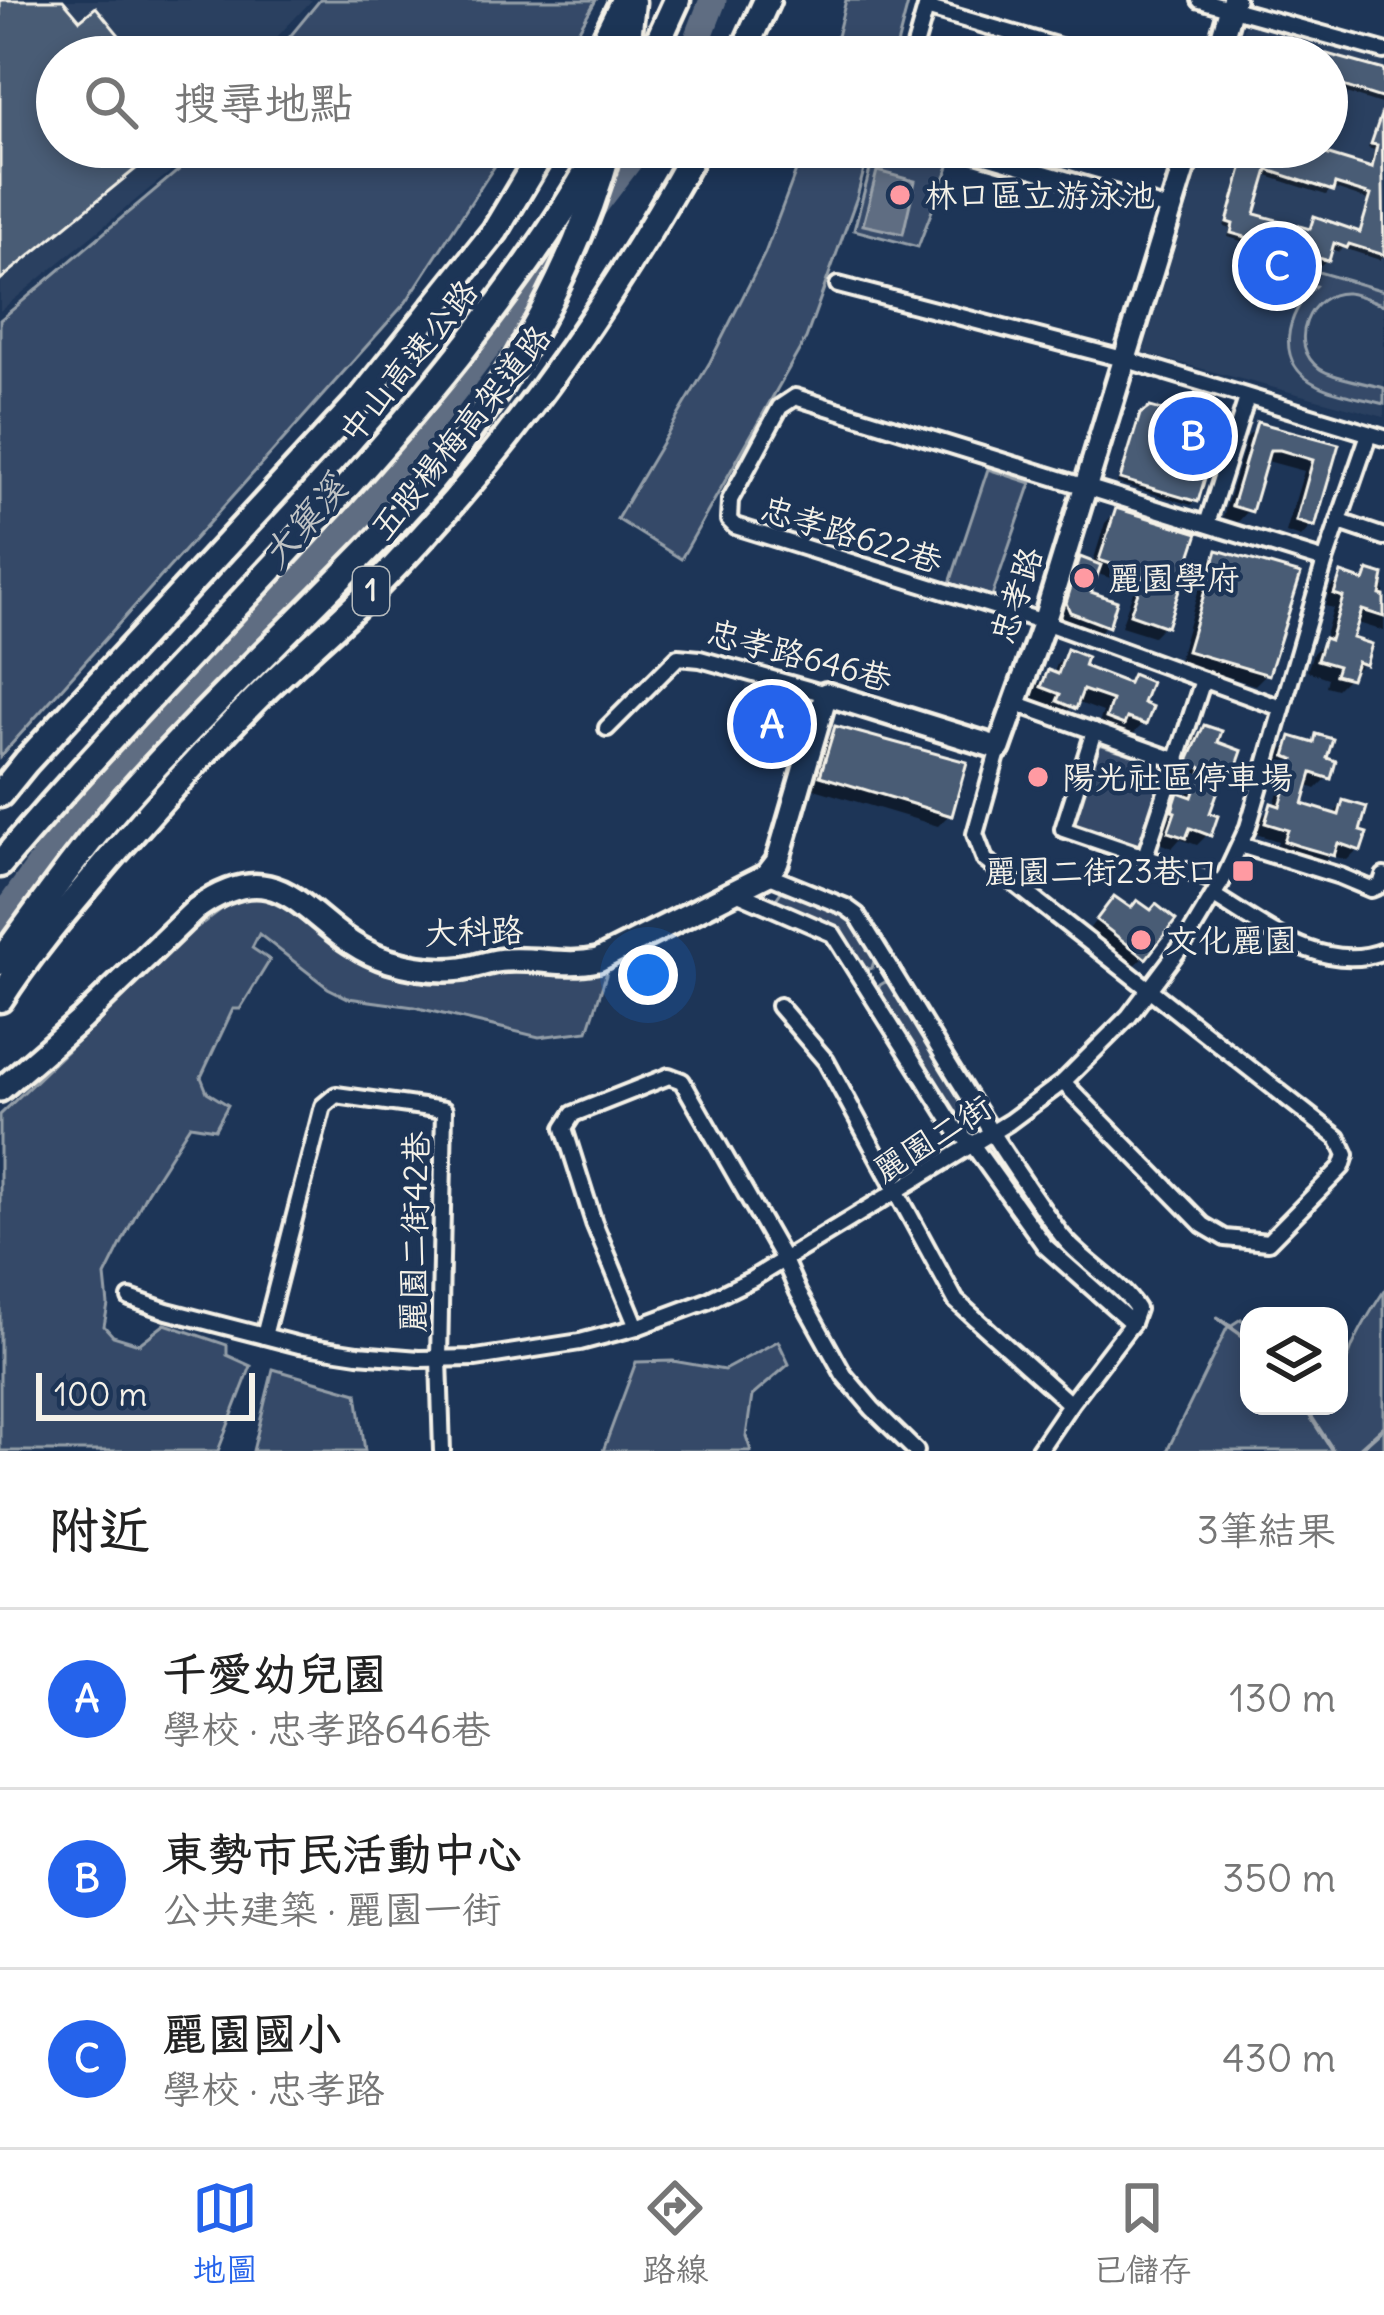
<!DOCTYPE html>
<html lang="zh-TW">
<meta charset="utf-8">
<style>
:root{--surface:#fff;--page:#f6f6f6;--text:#222;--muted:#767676;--line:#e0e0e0;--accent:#2563eb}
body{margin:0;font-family:Delius,"LXGW WenKai TC",sans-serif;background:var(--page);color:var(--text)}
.controls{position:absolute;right:36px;bottom:36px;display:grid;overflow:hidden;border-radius:24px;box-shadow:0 6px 18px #0003}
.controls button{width:108px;height:108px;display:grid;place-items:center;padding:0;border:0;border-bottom:3px solid var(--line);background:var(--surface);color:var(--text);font:60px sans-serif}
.scale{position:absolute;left:36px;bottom:30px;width:219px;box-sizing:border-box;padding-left:12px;border:6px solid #f4f1e8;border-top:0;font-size:33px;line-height:42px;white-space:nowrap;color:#f4f1e8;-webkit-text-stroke:9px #1d3557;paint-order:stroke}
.you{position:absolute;left:648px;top:975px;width:42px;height:42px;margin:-30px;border:9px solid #fff;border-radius:50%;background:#1a73e8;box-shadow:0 0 0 18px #1a73e833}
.badge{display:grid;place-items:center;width:78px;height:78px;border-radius:50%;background:var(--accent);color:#fff;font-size:39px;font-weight:700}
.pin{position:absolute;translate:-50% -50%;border:6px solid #fff;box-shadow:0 3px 12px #0006}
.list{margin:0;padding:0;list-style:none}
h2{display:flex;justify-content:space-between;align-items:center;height:156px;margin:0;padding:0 48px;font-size:51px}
h2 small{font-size:39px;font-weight:400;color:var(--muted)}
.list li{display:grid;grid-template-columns:78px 1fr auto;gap:36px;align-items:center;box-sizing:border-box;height:180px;padding:0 48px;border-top:3px solid var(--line)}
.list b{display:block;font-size:45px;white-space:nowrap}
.list p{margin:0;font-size:39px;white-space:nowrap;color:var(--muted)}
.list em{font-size:39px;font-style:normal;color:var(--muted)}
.icon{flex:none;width:66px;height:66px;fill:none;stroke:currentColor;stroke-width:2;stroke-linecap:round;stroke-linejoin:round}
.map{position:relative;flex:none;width:1384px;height:1451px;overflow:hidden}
.search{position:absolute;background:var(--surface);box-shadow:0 6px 18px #0003;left:36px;right:36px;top:36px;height:132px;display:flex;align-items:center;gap:30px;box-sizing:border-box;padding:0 42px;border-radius:66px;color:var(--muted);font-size:45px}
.sheet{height:696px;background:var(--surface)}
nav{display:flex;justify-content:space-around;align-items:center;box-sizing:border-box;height:168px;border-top:3px solid var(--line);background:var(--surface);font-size:33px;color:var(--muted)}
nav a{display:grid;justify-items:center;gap:6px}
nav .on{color:var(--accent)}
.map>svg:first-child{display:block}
.built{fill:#2a4060}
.green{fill:#354a67;stroke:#949ea8;stroke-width:3}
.water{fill:#5e6d82;stroke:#9aa2ab;stroke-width:3}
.shadow{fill:#0007;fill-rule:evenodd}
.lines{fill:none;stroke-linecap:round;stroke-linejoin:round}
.stream{stroke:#9aa2ab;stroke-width:4.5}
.river{stroke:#5e6d82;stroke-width:27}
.building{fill:#485b74;stroke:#f4f1e8;stroke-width:3;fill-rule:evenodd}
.street-casing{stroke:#f4f1e8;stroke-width:22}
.secondary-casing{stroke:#f4f1e8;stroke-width:30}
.highway-casing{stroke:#f4f1e8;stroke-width:33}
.street{stroke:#1d3557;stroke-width:14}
.secondary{stroke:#1d3557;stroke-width:21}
.highway{stroke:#1d3557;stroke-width:24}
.poi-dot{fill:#ff9aa2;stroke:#1d3557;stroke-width:4.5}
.labels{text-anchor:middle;stroke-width:9;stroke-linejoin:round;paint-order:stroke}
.shield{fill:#1d3557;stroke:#b4b9bc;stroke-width:3}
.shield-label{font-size:30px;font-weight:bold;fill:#f4f1e8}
.poi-label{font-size:33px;fill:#f4f1e8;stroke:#1d3557;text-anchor:start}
.street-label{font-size:33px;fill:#f4f1e8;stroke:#1d3557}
.water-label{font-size:36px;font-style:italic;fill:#c0c3c4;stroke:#1d3557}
</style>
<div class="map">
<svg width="1384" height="1451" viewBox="0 0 1384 1451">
<rect width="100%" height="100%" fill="#1d3557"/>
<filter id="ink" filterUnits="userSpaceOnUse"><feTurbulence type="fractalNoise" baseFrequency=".00833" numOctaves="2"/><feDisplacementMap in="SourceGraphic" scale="24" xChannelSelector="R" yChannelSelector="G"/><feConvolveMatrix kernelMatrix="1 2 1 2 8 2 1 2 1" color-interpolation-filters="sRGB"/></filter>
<g filter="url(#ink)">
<g class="built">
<polygon points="0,0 312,0 258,57 57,57 57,147 189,147 170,172 0,311"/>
<polygon points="1246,20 1384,60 1384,417 1143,353 1206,147 1327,147 1327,57 1234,57"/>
<polygon points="747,683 807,700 814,707 798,759 730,740"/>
</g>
<g class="green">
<polygon points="320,0 596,0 563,57 273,57"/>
<polygon points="846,0 909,0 894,57 832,57"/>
<polygon points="198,147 507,147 406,302 0,757 0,320 180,169"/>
<polygon points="805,147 870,147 857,197 806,338 681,559 617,519 710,362 765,253"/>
<polygon points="876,147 901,147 951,161 918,247 854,230"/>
<path d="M 1256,254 L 1384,291 L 1384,305 C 1373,301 1359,294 1347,293 C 1309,291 1286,345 1320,369 C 1333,378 1367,383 1384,388 L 1384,404 C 1363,398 1336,395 1317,385 C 1273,363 1286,313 1315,286 L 1252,268 Z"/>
<polygon points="988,469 1031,483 992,596 950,583"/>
<polygon points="1096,743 1167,766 1141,846 1070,823"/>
<polygon points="789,890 843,911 875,958 872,968 869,969 860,966 837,928 782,905 776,899 781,892"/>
<path d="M 255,896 C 300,909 330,947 372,967 C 395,978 428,983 453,981 C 472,980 489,972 508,972 C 545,972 571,979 608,969 L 588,1031 L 539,1037 L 414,1007 L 348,998 L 328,988 L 259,934 L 252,948 L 270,960 L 240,1009 L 233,1009 L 201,1077 L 207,1092 L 228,1105 L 215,1129 L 190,1125 L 147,1192 L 105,1276 L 108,1305 L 104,1326 L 113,1336 L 139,1344 L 165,1324 L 227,1345 L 227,1355 L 251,1366 L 218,1451 L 0,1451 L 0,1115 L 192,931 L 234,900 Z"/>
<path d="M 885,982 L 892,984 L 973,1110 C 975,1118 973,1122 966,1126 L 961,1123 L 877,991 L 880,985 Z"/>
<polygon points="1022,1191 1028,1195 1054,1237 1125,1301 1129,1310 1122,1308 1048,1241 1020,1198"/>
<path d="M 1384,1291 L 1384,1451 L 1167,1451 L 1227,1328 L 1241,1319 L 1249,1327 L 1249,1406 L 1339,1406 C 1339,1363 1361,1326 1384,1291 Z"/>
<polygon points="778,1341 789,1364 752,1396 746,1436 751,1451 603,1451 636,1362 673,1361 724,1370"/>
<polygon points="273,1369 357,1393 365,1451 253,1451"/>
</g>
<polygon class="water" points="877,171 915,181 903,234 863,225"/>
<g class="shadow">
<polygon points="1315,53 1384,73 1384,105 1327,87 1327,57 1311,57"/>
<path d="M 1384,115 L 1384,256 L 1380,260 L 1343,248 L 1339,252 L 1330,248 L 1326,260 L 1321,265 L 1228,237 L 1230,229 L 1224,227 L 1246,147 L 1293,147 L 1369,170 L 1374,150 L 1368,148 L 1374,131 L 1381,126 ZM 1264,175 L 1326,195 L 1332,188 L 1368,200 L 1358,234 L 1315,219 L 1308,232 L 1252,216 Z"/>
<polygon points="1142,416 1196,500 1191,505 1117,483 1136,422"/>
<polygon points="1258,426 1336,446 1312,525 1301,537 1286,532 1304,471 1267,461 1264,460 1249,510 1238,522 1223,517 1247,437"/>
<polygon points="1117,511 1194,535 1164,625 1153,636 1121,626 1135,586 1095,573 1087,594 1106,625 1095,637 1059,623 1056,616 1069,572 1081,560 1092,565 1105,523"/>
<polygon points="1218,553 1266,674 1255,685 1178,662 1206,564"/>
<polygon points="1369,573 1384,578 1384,631 1355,622 1350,640 1363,663 1337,689 1326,686 1328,678 1307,671 1313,653 1323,643 1333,608 1325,606 1330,588 1342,577 1359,582"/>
<polygon points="1068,653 1080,668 1125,685 1132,678 1144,723 1132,735 1116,729 1110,735 1096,730 1103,712 1076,702 1062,718 1048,713 1051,706 1031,698 1037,685 1048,673 1053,675 1057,664"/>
<polygon points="836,729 950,814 938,826 811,788 825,741"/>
<polygon points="1205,729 1232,769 1221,781 1206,815 1208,834 1197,845 1180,839 1172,848 1159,843 1166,824 1162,823 1167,807 1179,795 1186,798 1193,779 1179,773 1193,740"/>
<polygon points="1317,737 1328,777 1316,789 1305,785 1299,806 1331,816 1344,803 1356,833 1358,849 1347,860 1330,855 1320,866 1275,853 1278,841 1256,834 1261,818 1274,805 1285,770 1276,767 1281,751 1292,739 1310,745"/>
<polygon points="1103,911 1144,957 1132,968 1086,933"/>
</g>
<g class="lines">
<g class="stream">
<polyline points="1218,1318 1249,1340"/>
<polyline points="1304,1406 1333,1451"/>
<polyline points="1357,1451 1384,1427"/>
</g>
<g class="river">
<polyline points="691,57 713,0"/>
<polyline points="0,921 70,823 347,532 639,147"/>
</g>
</g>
<g class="building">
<polygon points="0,0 63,0 80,20 96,7 123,40 101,57 57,57 57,147 148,147 154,154 0,280"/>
<polygon points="1327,54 1384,70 1384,99 1327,81"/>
<path d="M 1382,112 L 1384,255 L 1349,244 L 1347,248 L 1334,243 L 1329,261 L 1231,233 L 1233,224 L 1227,222 L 1248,147 L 1303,147 L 1372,168 L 1377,145 L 1371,144 ZM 1268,170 L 1333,191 L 1335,184 L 1371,195 L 1360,232 L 1314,216 L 1310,229 L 1255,214 Z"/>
<polygon points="1150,407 1220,426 1198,502 1120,479 1140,414"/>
<polygon points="1257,422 1339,444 1315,527 1296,521 1313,460 1280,450 1270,450 1252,512 1232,506"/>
<polygon points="1116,508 1198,533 1167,627 1130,614 1144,575 1099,560"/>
<polygon points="1217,550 1301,574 1269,675 1187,651"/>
<polygon points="1080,557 1101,565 1091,592 1117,601 1109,627 1070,612 1066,603"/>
<polygon points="1368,570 1384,575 1380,595 1384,596 1384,617 1362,610 1353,638 1372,644 1366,665 1357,662 1351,679 1335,675 1338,666 1317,660 1324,638 1330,640 1343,597 1334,594 1341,573 1364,581"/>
<polygon points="1067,649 1087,657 1084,666 1128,683 1132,674 1151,682 1143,703 1153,707 1146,725 1127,718 1124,725 1106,718 1112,700 1083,690 1076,709 1057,701 1060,694 1041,687 1048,670 1058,674"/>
<polygon points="1204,725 1222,731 1218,742 1242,751 1235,771 1226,768 1210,813 1218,816 1211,836 1190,828 1186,838 1168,832 1175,812 1172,811 1178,792 1192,797 1202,768 1189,763 1189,759"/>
<polygon points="835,726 967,762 952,816 820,776"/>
<polygon points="1316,734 1333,739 1327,758 1336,761 1331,779 1312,773 1303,804 1339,815 1343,800 1367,807 1360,831 1367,833 1361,851 1338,843 1334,856 1299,846 1284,841 1288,830 1265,823 1271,803 1280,806 1294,759 1285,756 1291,736 1314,743"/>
<polygon points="1114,896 1131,908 1137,900 1151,910 1156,904 1176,920 1146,959 1096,920"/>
</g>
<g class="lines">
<defs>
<g id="street">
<polyline points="1200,0 1384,51"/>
<polyline points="912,57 926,8 1094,57"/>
<polyline points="955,147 1172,210"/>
<polyline points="838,285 1127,360 1384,438"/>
<polyline points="1340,522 1384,537"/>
<polyline points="1207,524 1247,398"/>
<polyline points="1015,703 1178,761"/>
<polyline points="1281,708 1044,622 735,526 729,520 730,500 780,407 795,397 1325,561"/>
<polyline points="607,728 678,657 700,659 826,694"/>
<polyline points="1094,731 1063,829 1221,883"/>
<polyline points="999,748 975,834 985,860 1338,1138 1346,1155 1342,1167 1268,1242 1225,1238 1203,1225 1063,1082"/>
<polyline points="1240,845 1340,876 1371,889 1381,885 1384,876"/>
<polyline points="1145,856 1203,680"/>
<path d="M 767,875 L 846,907 L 857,915 C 924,1021 985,1130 1059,1232 C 1080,1261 1120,1281 1137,1309 L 1132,1323 L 1070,1404"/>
<polyline points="736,892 833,934 957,1131 972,1144 1045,1246 1132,1323"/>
<path d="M 1214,896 C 1264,926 1323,975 1384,951"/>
<polyline points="779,1006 826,1061 956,1301 1070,1404 1038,1451"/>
<polyline points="130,1298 167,1311 299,1345 358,1354 419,1359 476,1358 580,1342 637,1327 707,1301 752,1279 1009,1122 1063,1082 1129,1016 1189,936 1226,874 1248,827 1325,561 1369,434"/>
<polyline points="637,1327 594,1223 564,1128 573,1114 669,1076 682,1081 784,1260 798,1292 844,1375 873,1409 916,1451"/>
<polyline points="264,1336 323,1106 336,1095 444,1110 439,1359 442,1451"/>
</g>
<g id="secondary">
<polyline points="1217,57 1233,0"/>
<path d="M 0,1090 L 82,1019 L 196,909 C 290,842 308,937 389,961 C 412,968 437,972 462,969 C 477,967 491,960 507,960 C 538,958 567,967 598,960 L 767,875 L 777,862 L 781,849 L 826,694 L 999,748 L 1044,622 L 1190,147"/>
</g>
<g id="highway">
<polyline points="596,57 624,0"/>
<polyline points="626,57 632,2"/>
<polyline points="651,57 677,0"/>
<polyline points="741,57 767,0"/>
<polyline points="0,794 26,762 359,401 495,231 545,147"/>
<path d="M 0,864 C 147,690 316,535 458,356 C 506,294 554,230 593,161"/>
<path d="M 0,962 C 43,903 84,844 133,790 C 200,716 273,646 343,575 C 377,540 412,506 442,468 C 515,374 578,262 609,147"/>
<path d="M 0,999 C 31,950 70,906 107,862 C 158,803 211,743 267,688 C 302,654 340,622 374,588 C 501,459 610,306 697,147"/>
</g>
</defs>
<use href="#street" class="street-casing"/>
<use href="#secondary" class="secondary-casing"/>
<use href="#highway" class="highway-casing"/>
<use href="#street" class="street"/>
<use href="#secondary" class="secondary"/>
<use href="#highway" class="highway"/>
</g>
</g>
<g class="poi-dot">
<circle cx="900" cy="195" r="12"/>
<circle cx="1084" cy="578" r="12"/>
<circle cx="1038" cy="777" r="12"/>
<rect x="1231" y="859" width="24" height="24" rx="6"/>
<circle cx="1141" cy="940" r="12"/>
</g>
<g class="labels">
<rect class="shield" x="353" y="567" width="36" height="48" rx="9"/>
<g class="shield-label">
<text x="371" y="601">1</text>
</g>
<g class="poi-label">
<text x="924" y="207">林口區立游泳池</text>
<text x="1108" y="590">麗園學府</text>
<text x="1062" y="789">陽光社區停車場</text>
<text x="1219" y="883" text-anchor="end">麗園二街23巷口</text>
<text x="1165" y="952">文化麗園</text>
</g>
<g class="street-label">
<text transform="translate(408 361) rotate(-51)" y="12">中山高速公路</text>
<text transform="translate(460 432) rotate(-51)" y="12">五股楊梅高架道路</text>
<text transform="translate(852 534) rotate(17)" y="12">忠孝路622巷</text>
<text transform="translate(1016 595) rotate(-72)" y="12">忠孝路</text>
<text transform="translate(800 655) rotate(15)" y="12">忠孝路646巷</text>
<text transform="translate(474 931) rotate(-2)" y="12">大科路</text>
<text transform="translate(932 1138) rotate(-32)" y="12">麗園二街</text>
<text transform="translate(414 1232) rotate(-89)" y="12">麗園二街42巷</text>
</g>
<g class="water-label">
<text transform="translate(304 521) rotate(-49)" y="13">大窠溪</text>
</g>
</g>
</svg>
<div class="controls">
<button><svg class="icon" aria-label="layers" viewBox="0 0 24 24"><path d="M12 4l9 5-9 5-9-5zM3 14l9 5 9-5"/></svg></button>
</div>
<div class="scale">100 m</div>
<div class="you"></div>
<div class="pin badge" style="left:772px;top:724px">A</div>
<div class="pin badge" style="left:1193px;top:436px">B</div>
<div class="pin badge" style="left:1277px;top:266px">C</div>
<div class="search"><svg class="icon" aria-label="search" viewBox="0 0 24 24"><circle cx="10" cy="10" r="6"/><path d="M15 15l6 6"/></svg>搜尋地點</div>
</div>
<section class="sheet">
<h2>附近<small>3筆結果</small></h2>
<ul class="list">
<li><span class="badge">A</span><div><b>千愛幼兒園</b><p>學校 · 忠孝路646巷</p></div><em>130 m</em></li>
<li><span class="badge">B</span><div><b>東勢市民活動中心</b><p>公共建築 · 麗園一街</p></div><em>350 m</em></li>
<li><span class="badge">C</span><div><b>麗園國小</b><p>學校 · 忠孝路</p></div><em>430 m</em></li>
</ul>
</section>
<nav>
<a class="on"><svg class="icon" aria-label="map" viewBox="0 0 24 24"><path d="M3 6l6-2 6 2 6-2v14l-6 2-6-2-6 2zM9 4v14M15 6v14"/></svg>地圖</a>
<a><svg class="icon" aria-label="directions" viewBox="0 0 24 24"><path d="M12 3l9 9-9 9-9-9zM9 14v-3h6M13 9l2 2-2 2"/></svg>路線</a>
<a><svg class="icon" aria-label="saved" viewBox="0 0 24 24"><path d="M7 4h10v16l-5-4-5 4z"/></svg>已儲存</a>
</nav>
